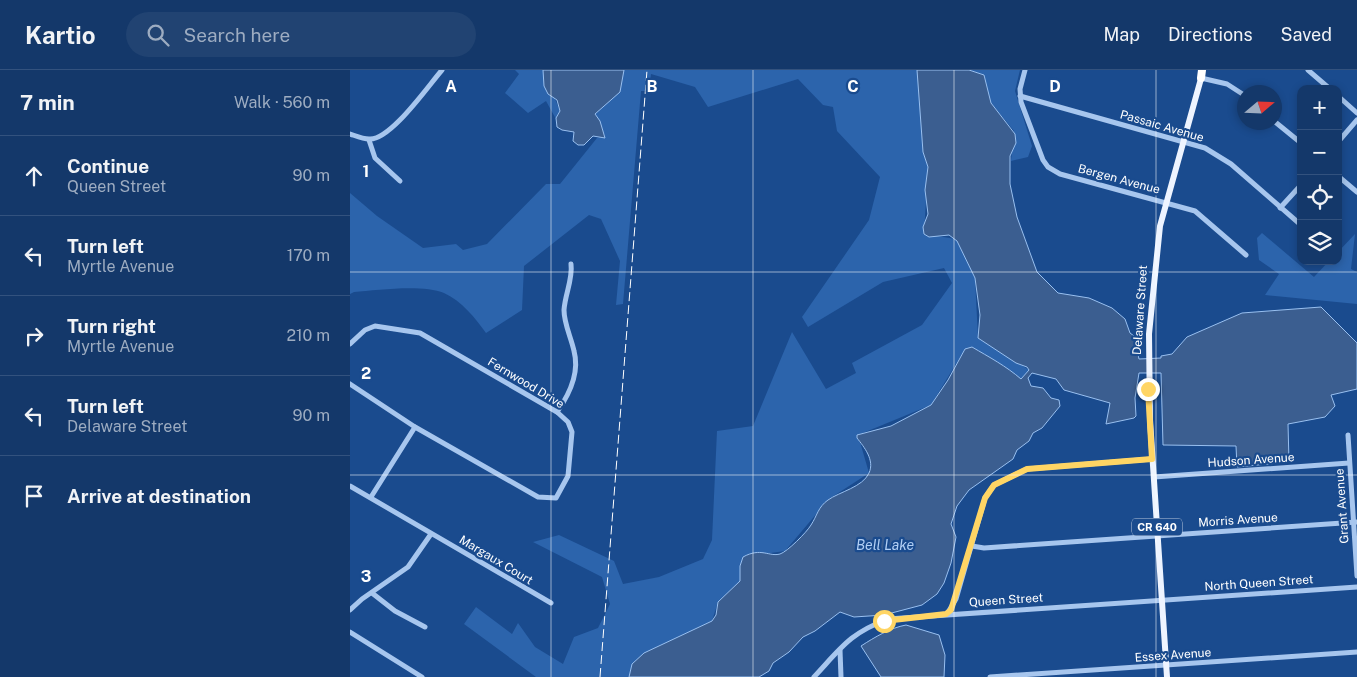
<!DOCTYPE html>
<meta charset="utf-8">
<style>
:root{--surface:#14386a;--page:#214372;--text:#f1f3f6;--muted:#9dacc1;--line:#33527e}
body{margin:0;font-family:"Public Sans",sans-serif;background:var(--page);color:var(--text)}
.controls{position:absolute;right:15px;top:15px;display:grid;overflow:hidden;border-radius:10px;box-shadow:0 2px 8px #0003}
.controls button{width:45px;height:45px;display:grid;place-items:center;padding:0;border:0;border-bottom:1px solid var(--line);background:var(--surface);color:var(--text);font:25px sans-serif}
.compass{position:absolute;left:887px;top:15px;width:45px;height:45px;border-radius:50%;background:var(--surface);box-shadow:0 2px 8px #0003;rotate:71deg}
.stop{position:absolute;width:15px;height:15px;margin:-11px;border:4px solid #ffd564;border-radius:50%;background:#fff}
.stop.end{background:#ffd564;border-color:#fff;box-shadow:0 1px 5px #0008}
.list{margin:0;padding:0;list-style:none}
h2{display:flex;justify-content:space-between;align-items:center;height:65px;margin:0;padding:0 20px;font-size:21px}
h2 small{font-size:16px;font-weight:400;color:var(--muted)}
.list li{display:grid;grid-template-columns:32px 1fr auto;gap:15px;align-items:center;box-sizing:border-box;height:80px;padding:0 20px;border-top:1px solid var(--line)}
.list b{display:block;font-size:19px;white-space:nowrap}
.list p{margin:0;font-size:16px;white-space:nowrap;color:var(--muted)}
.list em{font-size:16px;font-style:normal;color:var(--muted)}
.icon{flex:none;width:28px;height:28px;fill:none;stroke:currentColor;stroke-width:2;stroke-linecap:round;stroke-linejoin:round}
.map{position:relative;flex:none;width:1007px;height:607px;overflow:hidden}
header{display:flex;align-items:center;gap:30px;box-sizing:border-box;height:70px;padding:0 25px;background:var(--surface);border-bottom:1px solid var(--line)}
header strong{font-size:24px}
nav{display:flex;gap:28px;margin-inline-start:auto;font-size:18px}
.search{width:350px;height:45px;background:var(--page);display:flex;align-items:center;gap:12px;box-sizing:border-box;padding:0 18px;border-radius:28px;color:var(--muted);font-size:19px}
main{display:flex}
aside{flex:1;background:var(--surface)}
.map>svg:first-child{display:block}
.green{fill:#2c64ac}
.water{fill:#3b5e90;stroke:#99c0f0}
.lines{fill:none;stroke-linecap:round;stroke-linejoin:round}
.minor{stroke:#a7c6ee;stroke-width:5}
.major{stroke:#eef4ff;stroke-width:6}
.highway{stroke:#fff;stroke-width:8}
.rail{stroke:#fff;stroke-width:1;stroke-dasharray:9 4;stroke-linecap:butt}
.route{stroke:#ffd564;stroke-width:6}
.grid{fill:none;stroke:#fff;stroke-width:1;stroke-opacity:0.55}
.labels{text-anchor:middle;stroke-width:4.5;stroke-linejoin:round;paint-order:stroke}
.shield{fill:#1a4b8e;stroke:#bac9dd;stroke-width:1}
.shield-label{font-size:11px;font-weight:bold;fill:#fff}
.street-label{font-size:12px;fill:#fff;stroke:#1a4b8e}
.water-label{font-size:14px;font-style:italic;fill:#b3d0f5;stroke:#1a4b8e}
.grid-label{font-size:16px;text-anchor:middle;font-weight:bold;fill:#fff;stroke:#1a4b8e;stroke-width:4.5;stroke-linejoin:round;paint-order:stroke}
</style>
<header>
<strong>Kartio</strong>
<div class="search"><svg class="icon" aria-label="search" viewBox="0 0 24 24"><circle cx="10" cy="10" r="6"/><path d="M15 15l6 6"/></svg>Search here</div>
<nav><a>Map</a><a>Directions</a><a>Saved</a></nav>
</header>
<main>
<aside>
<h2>7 min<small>Walk · 560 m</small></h2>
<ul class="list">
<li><svg class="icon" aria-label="ahead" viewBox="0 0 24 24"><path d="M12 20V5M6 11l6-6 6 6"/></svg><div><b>Continue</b><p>Queen Street</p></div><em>90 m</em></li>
<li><svg class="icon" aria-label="left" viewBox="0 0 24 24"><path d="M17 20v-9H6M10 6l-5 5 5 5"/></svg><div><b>Turn left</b><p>Myrtle Avenue</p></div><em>170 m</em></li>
<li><svg class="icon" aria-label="right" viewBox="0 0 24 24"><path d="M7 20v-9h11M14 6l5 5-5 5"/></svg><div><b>Turn right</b><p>Myrtle Avenue</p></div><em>210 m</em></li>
<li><svg class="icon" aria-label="left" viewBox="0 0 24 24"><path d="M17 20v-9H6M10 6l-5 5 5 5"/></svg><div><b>Turn left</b><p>Delaware Street</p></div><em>90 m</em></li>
<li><svg class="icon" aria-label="arrive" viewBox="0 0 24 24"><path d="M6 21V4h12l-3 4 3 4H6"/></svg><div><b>Arrive at destination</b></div></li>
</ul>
</aside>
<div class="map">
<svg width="1007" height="607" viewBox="0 0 1007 607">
<rect width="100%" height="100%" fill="#1a4b8e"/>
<g class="green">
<polygon points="165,0 193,0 210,41 206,49 196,31 178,43 155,23 169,4"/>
<path d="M 271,0 L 569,0 L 578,97 L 574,164 L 606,169 L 625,208 L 628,268 L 679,300 L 671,309 L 615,279 L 581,335 L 508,365 L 519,403 L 479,429 L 435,481 L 393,487 L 390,511 L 368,532 L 362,551 L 303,579 L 280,607 L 186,607 L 114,554 L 126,537 L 162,564 L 168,553 L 185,577 L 213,594 L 224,567 L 248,558 L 260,534 L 252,507 L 183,472 L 209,465 L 264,491 L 273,514 L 309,507 L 353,489 L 362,470 L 367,361 L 403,356 L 442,262 L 476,319 L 506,303 L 502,293 L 572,255 L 602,213 L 594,198 L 533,212 L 458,257 L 452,247 L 519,150 L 530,107 L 487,61 L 483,37 L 473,35 L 448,9 L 358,37 L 345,17 L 301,4 L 299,21 L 291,21 L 273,234 L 266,235 L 270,191 L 251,149 L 239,145 L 174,196 L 172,240 L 136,263 C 125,248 112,231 94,223 C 73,214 27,220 4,222 L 0,224 L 0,123 L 27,146 L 73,178 L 106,174 L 113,180 L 137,174 L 196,114 L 210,114 L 247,68 L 255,66 L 245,43 L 270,21 Z"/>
<polygon points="620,0 670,0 665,21 682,76 678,87 661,91 664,61 641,33 634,5"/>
<polygon points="912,163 964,207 979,191 988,191 988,182 1005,164 1001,199 1007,202 1007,234 915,225 929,204 909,190 907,168"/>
</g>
<g class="water">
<polygon points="193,0 274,0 270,22 245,44 250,51 255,68 243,66 234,75 228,75 223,71 224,62 212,60 207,57 206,48 210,41 207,30 198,24 194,16"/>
<path d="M 567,0 L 619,0 L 634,5 L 641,33 L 665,64 L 666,73 L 660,86 L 660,114 L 667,147 L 687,202 L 708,223 L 739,228 L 762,238 L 775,249 L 780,263 L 784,266 L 789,289 L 811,288 L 811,286 L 822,284 L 837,267 L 892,243 L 971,237 L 1007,273 L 1007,319 L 981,325 L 985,336 L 975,347 L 938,354 L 939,392 L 887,397 L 886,376 L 813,375 L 811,303 L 789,303 L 785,328 L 786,346 L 784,348 L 756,354 L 760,333 L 714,320 L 706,309 L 682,303 L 678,308 L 681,316 L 693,318 L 701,328 L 709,330 L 710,336 L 692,358 L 683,363 L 679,371 L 667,380 L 663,389 L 619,420 L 607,436 L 601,454 L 606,467 L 601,493 L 594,513 L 587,524 L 572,535 L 534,545 L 504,547 L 490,542 L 465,561 L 453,567 L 439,582 L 423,593 L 419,601 L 409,607 L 279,607 L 282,594 L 294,583 L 362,551 L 366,545 L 368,532 L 390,511 L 390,496 L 393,487 C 411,477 419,487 430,484 C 437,482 457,462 461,455 C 467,446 468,437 478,430 C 489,422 513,417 519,403 C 525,390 514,377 507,368 L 507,365 L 541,356 L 581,335 L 598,310 L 615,279 L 622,277 C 639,287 656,296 671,309 L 679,300 L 677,297 L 666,293 L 628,268 L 630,245 L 625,208 L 607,171 L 599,165 L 579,167 L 574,164 L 573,157 L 578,144 L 575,120 L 578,97 L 573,82 Z"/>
<path d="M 556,555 L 589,565 L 595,585 L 594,607 L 531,607 L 511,576 C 525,567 540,558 556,555 Z"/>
</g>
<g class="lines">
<g class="minor">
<polyline points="675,0 670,19 671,32 693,90 698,97 710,104 845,141 896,185"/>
<polyline points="958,0 980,19"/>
<polyline points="851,8 877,14 894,25"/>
<polyline points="670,26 855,78 881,94 951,155"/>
<polyline points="988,26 1007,43"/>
<polyline points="924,51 951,73"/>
<path d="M 0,64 C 6,66 13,69 19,69 C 40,71 78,16 92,0"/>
<polyline points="19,70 25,88 50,111"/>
<polyline points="988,72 1007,50"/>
<polyline points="988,106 1007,122"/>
<polyline points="930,138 951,115"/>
<polyline points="0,274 15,260 25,256 70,263 207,342 218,352 222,362 218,406 206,428 188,427 65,357 0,314"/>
<path d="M 207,342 C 219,325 230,303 224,281 C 221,267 214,254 214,240 C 215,224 223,209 221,194"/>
<polyline points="998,365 1007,506"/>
<polyline points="804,407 999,393"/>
<polyline points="0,416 201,533"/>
<polyline points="21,427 65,357"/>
<polyline points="622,476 634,478 1007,452"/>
<polyline points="22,523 45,541 75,557"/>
<polyline points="0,540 12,529 58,497 81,464"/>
<polyline points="597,544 606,529 635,428 644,415 677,399 802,389"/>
<polyline points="0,562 72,607"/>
<polyline points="490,580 491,607"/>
<path d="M 464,607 C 491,578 500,563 538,549 L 1007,517"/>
<polyline points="640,607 1007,582"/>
</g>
<polyline class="major" points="817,607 800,350 799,264 810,156 852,5"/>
<polyline class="highway" points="851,8 852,0"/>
<polyline class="rail" points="250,607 297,0"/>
</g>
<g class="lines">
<polyline class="route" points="534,551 596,544 601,540 635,428 644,415 677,399 802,389 798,319"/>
</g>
<path class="grid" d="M 201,0 L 201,607M 403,0 L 403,607M 604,0 L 604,607M 806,0 L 806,607M 0,202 L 1007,202M 0,405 L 1007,405"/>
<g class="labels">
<rect class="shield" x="782" y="448.5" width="50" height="17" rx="4"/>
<g class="shield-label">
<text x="807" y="461">CR 640</text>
</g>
<g class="street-label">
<text transform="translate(812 56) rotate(16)" y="4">Passaic Avenue</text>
<text transform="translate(769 109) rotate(15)" y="4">Bergen Avenue</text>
<text transform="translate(790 240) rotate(-86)" y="4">Delaware Street</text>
<text transform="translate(176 313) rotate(31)" y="4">Fernwood Drive</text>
<text transform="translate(901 390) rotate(-4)" y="4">Hudson Avenue</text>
<text transform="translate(992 436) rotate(-94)" y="4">Grant Avenue</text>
<text transform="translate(888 450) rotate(-4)" y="4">Morris Avenue</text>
<text transform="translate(146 490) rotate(31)" y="4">Margaux Court</text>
<text transform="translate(909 513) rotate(-4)" y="4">North Queen Street</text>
<text transform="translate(656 530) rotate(-4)" y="4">Queen Street</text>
<text transform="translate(823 585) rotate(-4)" y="4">Essex Avenue</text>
</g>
<g class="water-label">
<text x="535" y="480">Bell Lake</text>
</g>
</g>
<g class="grid-label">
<text x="101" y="22">A</text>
<text x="302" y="22">B</text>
<text x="503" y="22">C</text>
<text x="705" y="22">D</text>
<text x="16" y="107">1</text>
<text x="16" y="309">2</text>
<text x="16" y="512">3</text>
</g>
</svg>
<div class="controls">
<button>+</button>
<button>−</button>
<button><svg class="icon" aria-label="locate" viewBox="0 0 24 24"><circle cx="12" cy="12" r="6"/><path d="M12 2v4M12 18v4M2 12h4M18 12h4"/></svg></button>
<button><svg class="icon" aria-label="layers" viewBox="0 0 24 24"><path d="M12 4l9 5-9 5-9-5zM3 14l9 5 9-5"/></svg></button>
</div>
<svg class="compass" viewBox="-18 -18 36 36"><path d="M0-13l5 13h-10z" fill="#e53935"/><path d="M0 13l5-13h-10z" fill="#9dacc1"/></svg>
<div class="stop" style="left:534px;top:551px"></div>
<div class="stop end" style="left:798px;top:319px"></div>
</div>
</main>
